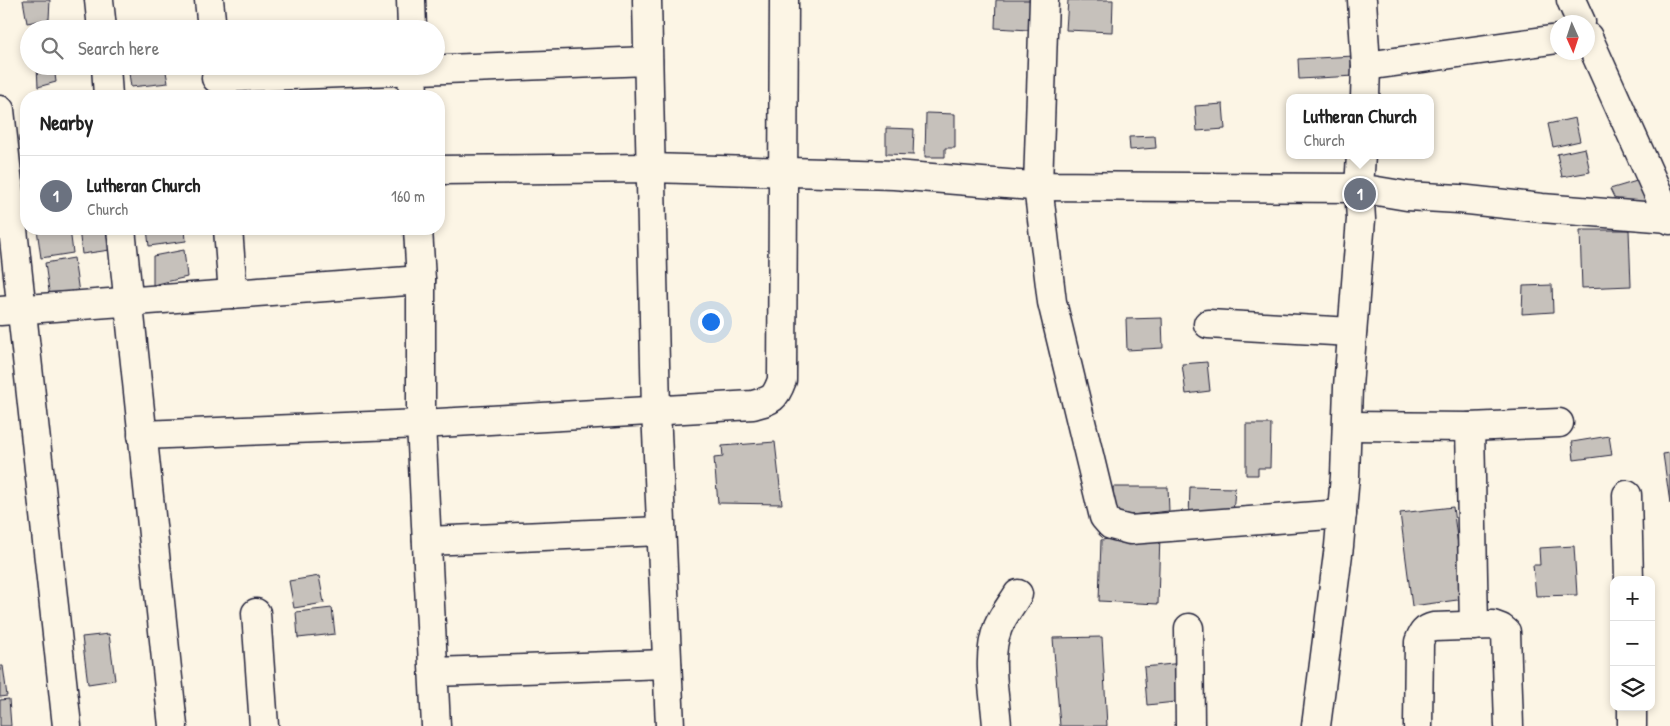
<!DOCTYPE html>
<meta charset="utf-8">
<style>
:root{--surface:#fff;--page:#f2f2f2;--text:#222;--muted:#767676;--line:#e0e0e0;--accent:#d1495b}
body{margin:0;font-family:"Patrick Hand",sans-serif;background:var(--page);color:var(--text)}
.controls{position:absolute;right:15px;bottom:15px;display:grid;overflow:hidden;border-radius:10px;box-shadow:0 2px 8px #0003}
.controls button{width:45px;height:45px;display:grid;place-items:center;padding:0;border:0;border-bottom:1px solid var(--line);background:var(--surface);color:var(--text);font:25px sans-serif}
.compass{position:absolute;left:1550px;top:15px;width:45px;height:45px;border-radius:50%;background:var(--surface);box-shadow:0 2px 8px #0003;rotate:177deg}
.you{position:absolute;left:710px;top:321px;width:18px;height:18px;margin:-12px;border:4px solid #fff;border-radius:50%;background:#1a73e8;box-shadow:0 0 0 8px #1a73e833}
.badge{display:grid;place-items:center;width:32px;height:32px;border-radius:50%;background:var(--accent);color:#fff;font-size:16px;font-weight:700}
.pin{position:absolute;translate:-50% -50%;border:2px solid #fff;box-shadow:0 1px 5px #0006}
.popup{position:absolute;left:1286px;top:94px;width:148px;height:65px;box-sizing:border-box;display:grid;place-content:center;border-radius:10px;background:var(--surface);filter:drop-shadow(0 1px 4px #0005);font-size:16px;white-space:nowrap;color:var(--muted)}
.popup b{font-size:19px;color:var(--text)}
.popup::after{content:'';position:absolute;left:50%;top:100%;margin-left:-10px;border:10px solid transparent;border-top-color:var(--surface)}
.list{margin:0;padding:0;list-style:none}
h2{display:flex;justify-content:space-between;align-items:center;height:65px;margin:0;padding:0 20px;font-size:21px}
h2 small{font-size:16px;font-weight:400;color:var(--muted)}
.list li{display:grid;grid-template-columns:32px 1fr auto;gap:15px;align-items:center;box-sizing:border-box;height:80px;padding:0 20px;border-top:1px solid var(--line)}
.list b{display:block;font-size:19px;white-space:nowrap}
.list p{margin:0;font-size:16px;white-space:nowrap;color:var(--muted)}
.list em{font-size:16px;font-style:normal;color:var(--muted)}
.icon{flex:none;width:28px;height:28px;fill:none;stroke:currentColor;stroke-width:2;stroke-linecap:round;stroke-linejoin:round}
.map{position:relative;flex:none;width:1670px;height:726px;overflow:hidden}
.search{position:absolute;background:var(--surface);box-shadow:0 2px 8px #0003;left:20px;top:20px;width:425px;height:55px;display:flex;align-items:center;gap:12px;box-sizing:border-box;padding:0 18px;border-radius:28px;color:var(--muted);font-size:19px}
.panel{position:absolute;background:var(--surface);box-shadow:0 2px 8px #0003;left:20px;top:90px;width:425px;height:145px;border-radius:20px}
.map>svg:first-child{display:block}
.building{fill:#c6c1bb;stroke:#22223b}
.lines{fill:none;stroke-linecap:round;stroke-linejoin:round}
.minor-casing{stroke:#22223b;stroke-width:31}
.minor{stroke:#fcf5e5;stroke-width:28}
</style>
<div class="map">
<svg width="1670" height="726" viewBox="0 0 1670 726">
<rect width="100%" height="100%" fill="#fcf5e5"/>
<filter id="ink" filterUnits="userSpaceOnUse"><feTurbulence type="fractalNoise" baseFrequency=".02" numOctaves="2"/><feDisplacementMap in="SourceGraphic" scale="10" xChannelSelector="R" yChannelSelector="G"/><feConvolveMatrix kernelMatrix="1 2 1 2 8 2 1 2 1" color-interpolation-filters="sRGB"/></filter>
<g filter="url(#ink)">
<g class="building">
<polygon points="23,0 50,0 49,19 27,23"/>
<polygon points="996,0 1031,0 1029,30 995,28"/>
<polygon points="1068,0 1113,0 1112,32 1066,30"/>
<polygon points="1354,56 1355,76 1299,79 1298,59"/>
<polygon points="37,66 54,66 56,82 38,87"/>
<polygon points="128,66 165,66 168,83 131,87"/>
<polygon points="1223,104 1225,129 1197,131 1195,106"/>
<polygon points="926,113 955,114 955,148 945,148 945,157 925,157"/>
<polygon points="1575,118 1580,141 1553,147 1548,124"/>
<polygon points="886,128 914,129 913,155 886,154"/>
<polygon points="1155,136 1156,148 1130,150 1129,137"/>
<polygon points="1585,148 1590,172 1562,177 1557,154"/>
<polygon points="1640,180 1651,204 1621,212 1610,189"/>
<polygon points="37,229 70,229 73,253 41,258"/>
<polygon points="79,229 114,229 117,249 82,254"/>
<polygon points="147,229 185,229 186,241 149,246"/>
<polygon points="1580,230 1629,230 1631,286 1582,288"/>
<polygon points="184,250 187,277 153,285 153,256"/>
<polygon points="74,258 79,293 50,298 45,263"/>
<polygon points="1552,285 1553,312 1522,314 1523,286"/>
<polygon points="1162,318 1163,348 1127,350 1126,319"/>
<polygon points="1207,362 1210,391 1186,394 1182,364"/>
<polygon points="1246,424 1271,424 1270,468 1258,468 1258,475 1246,475"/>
<polygon points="1609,436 1612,455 1574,460 1572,442"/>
<polygon points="775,442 782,504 718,503 714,458 723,457 722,446"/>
<polygon points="1670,453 1670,503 1663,454"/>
<polygon points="1113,487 1168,487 1169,511 1113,517"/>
<polygon points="1190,487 1235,488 1233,515 1189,517"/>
<polygon points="1453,507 1465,599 1412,606 1400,513"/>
<polygon points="1160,533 1158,604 1099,601 1101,540"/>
<polygon points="1574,546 1577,595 1536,596 1533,565 1540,565 1539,548"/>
<polygon points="319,576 324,603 294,608 289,581"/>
<polygon points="332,608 335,634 298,638 296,612"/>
<polygon points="109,634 115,680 88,684 82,637"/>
<polygon points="1102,637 1107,726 1060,726 1053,638"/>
<polygon points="1182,663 1185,701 1147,705 1144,667"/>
<polygon points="0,666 3,666 7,696 0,697"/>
<polygon points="9,699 11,726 0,726 0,700"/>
</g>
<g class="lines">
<defs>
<g id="minor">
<polyline points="99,0 102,29"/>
<polyline points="209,0 212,29"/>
<polyline points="411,0 412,29"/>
<polyline points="647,0 656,410 670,726"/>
<polyline points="1044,0 1038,186 1052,302 1104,517 1111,525 1130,530 1342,514"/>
<polyline points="1362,0 1366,66 1365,98"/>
<polyline points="1571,0 1581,22"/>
<polyline points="1588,37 1670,220"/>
<polyline points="106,66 108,96"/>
<polyline points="412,66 413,96"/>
<polyline points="1366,66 1558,39"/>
<polyline points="216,78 648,61"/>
<polyline points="0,110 67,726"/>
<polyline points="1361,155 1359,188 1407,196 1459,199 1542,208 1669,218"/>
<polyline points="439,170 651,168 894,175 1032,186 1359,188 1361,219 1348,387 1345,476 1339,546 1316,726"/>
<polyline points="121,229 173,726"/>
<polyline points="228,229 233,294"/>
<polyline points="418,229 421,280 421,424 436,726"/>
<polyline points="0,311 421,280"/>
<polyline points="1208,324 1352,332"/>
<polyline points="1347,426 1470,427 1559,423"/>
<polyline points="1470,427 1474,626"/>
<path d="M 142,435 L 421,424 L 753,405 C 772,400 775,399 782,380 L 784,0"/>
<polyline points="1627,495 1629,580"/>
<polyline points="427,541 661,531"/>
<polyline points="256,613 264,726"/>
<polyline points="1189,628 1190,726"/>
<polyline points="434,672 667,664"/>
<polyline points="1632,707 1632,726"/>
<path d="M 997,726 C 995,694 986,657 998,627 C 1003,615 1012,604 1018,594"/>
<path d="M 1418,726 L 1419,642 C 1422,633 1425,629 1434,627 L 1493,625 L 1501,628 L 1506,632 L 1509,726"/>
</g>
</defs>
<use href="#minor" class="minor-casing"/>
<use href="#minor" class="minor"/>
</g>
</g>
</svg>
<div class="controls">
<button>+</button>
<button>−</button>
<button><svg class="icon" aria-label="layers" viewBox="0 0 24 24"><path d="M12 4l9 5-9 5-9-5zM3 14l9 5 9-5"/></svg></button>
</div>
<svg class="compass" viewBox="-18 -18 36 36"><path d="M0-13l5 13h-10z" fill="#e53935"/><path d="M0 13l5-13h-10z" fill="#767676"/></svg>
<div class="you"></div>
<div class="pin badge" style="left:1360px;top:194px;background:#6b7280">1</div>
<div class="popup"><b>Lutheran Church</b>Church</div>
<div class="search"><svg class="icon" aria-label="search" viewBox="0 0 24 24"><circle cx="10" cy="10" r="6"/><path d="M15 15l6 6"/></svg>Search here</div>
<section class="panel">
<h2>Nearby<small></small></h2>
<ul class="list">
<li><span class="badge" style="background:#6b7280">1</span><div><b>Lutheran Church</b><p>Church</p></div><em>160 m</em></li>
</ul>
</section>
</div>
